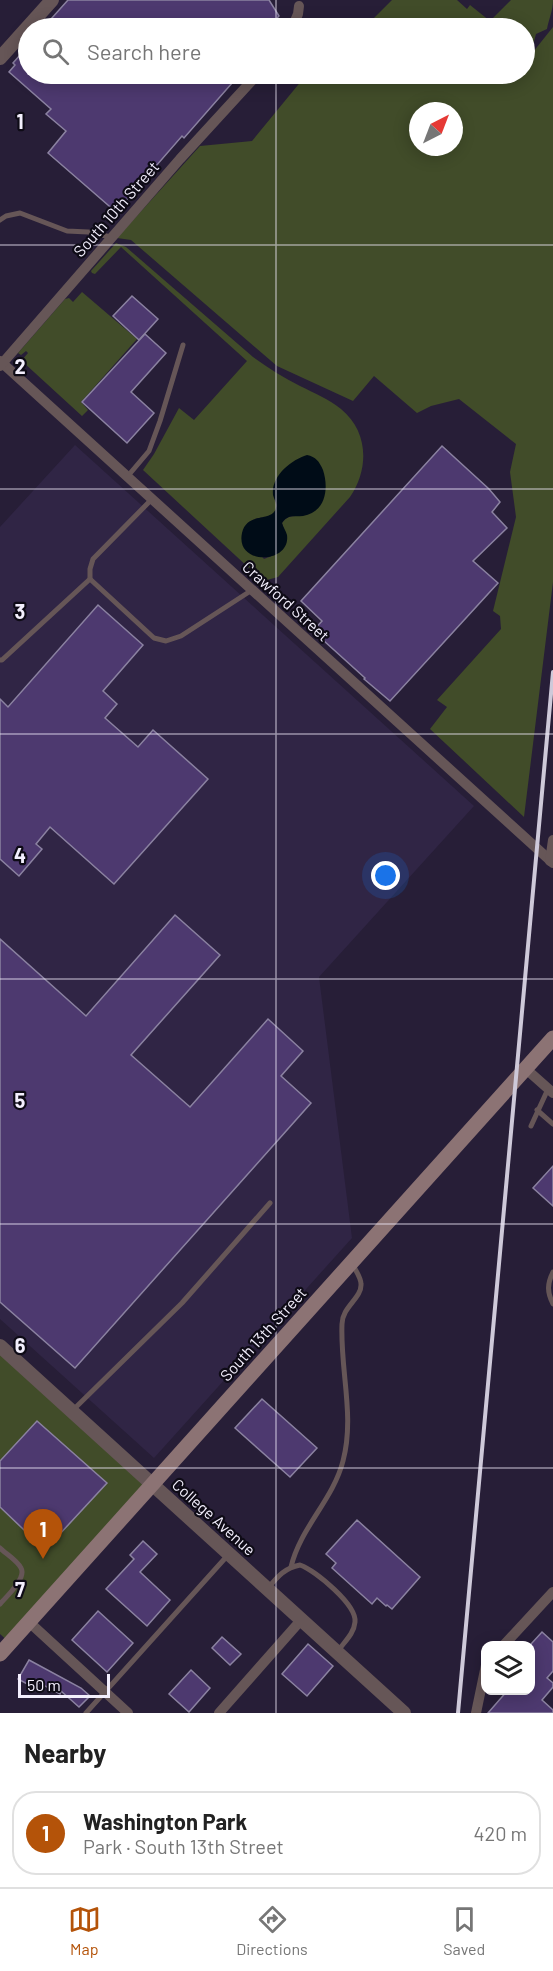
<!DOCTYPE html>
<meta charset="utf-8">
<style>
:root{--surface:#fff;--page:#f6f6f6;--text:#222;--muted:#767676;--line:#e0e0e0;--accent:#b45309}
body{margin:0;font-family:Barlow,sans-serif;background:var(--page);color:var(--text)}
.controls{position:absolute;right:18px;bottom:18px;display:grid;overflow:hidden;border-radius:12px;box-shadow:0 3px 15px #0003}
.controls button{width:54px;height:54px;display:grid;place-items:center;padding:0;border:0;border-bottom:2px solid var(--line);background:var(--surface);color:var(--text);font:30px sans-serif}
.compass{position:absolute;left:409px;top:102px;width:54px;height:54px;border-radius:50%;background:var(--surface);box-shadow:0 3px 15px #0003;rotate:42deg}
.scale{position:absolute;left:18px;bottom:15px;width:92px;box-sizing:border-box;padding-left:6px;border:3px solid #f3effd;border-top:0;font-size:16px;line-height:21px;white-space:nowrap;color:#f3effd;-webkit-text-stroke:4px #0e0b16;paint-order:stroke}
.you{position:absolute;left:386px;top:876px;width:21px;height:21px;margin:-15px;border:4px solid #fff;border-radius:50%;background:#1a73e8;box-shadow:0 0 0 9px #1a73e833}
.badge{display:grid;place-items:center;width:39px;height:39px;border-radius:50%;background:var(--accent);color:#fff;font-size:20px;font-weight:700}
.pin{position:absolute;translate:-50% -50px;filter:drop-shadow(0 2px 3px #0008)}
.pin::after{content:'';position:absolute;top:32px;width:21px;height:18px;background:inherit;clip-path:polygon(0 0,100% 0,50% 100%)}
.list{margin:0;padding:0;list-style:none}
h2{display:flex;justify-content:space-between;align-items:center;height:78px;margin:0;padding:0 24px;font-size:26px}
h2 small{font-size:20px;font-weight:400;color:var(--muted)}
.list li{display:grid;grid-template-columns:39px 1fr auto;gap:18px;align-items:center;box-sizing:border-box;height:84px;margin:0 12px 12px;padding:0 12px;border:2px solid var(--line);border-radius:24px}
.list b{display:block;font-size:22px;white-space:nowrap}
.list p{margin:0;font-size:20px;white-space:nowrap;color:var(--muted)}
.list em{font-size:20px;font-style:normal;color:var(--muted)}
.icon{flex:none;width:33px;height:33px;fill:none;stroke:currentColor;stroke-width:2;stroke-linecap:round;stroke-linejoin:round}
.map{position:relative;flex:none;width:553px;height:1713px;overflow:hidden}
.search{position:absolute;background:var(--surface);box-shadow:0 3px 15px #0003;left:18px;right:18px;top:18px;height:66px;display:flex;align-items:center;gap:15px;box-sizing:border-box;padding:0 21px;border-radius:33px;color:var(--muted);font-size:22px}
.sheet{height:174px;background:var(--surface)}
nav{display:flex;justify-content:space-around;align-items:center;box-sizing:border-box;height:84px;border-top:2px solid var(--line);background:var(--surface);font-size:16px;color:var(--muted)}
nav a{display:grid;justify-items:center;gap:3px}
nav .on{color:var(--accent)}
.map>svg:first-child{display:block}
.built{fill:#302545}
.green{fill:#414c29;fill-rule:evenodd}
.water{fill:#000c17}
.building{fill:#4d396f;stroke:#8b82a1;stroke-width:1.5}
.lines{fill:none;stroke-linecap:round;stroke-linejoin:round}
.service{stroke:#665657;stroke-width:5}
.minor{stroke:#665657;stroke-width:10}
.tertiary{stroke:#665657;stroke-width:14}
.secondary{stroke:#8c7374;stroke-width:15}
.rail{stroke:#cec9d9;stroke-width:4}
.grid{fill:none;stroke:#f3effd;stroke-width:1.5;stroke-opacity:0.55}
.labels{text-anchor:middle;stroke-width:4.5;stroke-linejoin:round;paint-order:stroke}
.street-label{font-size:16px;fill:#f3effd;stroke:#0e0b16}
.grid-label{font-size:20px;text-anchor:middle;font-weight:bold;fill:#f3effd;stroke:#0e0b16;stroke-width:4.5;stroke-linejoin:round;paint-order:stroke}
</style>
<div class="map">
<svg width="553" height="1713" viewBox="0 0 553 1713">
<rect width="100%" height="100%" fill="#271e37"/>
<polygon class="built" points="75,445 474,806 319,977 352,1238 154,1458 0,1319 0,527"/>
<g class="green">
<path d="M 392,0 L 457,0 L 467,9 L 470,5 L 490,21 L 511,0 L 553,0 C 553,11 549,18 547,29 L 536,34 L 533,45 L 525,48 L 524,28 L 364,28 Z"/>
<path d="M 553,27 L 553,582 L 524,817 L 430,729 L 447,707 L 437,700 L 501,629 L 500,616 L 493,611 L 516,517 L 510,472 L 516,444 L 459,399 L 431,406 L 417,413 L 374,376 L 353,401 L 277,366 L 131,240 L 117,238 L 200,146 L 252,141 L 307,74 L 524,74 L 525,62 ZM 418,111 L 454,111 L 454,147 L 418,147 Z"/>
<path d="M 116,243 L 126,247 L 253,357 C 268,368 284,378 300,386 C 314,393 329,399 341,409 C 369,432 369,469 350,497 L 278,577 L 263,581 L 143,470 L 154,454 L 179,408 L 194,420 L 247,361 L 121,247 L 95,274 L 92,273 L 91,271 ZM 285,469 L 303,516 C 294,516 287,515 282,523 C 289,545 286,551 264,559 L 242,535 C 252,509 264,524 276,511 C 277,504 275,502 274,496 C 273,487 279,475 285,469 Z"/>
<polygon points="82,292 137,339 81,402 88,410 82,416 23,362 22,360 28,353 26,351 21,355 18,353 65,299 69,298 73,302"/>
<polygon points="0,1346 153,1484 10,1643 0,1634"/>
</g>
<path class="water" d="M 307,455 C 316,457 319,461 323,470 C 329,488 326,512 303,516 C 294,517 288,514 282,523 C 283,527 286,531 287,535 C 291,564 235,566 242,533 C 247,511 272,523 276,508 C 278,503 274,500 273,495 C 271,476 291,460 307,455 Z"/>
<g class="building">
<polygon points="68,0 269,0 279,16 268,28 43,28"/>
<polygon points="28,46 28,74 240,74 184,138 182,136 116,212 48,153 66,131 46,114 51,109 9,72 15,65 13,63"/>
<polygon points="132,296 158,319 139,340 113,316"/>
<polygon points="145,334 166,353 131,392 154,413 127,443 82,402"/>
<polygon points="442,446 489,489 500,502 492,512 507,528 473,561 498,583 390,701 364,679 365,678 313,631 322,621 301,601"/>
<polygon points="98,605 143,645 103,691 117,704 105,718 138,747 153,730 208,779 114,884 50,827 36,844 42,849 19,876 0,859 0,699 8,707"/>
<polygon points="175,915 220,955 131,1055 190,1107 268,1019 303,1051 281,1076 311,1103 75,1368 0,1302 0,939 86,1016"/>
<polygon points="553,1166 553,1206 533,1188"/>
<polygon points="262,1399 317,1448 290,1477 235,1428"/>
<polygon points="37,1421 107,1483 45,1550 0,1507 0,1461"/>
<polygon points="357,1520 420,1577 392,1609 387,1605 386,1606 377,1598 372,1604 332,1568 336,1563 326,1554"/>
<polygon points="143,1541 157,1554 140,1572 170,1600 147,1626 106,1589 134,1559 130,1555"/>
<polygon points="98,1611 133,1643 107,1672 72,1640"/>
<polygon points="542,1632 553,1642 553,1671 547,1678 553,1683 553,1687 542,1700 553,1710 553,1713 488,1713 508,1690 531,1690 531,1644"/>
<polygon points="222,1637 241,1654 230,1665 212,1648"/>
<polygon points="308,1644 333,1666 307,1696 282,1674"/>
<polygon points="29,1660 81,1688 90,1696 79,1707 61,1691 60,1694 32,1679 29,1685 18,1679"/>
<polygon points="191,1670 210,1688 189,1712 169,1694"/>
</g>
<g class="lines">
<g class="service">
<polyline points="0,220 6,216 20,213 67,231 88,232 111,237"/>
<polyline points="127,477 149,451 160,421 183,345"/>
<polyline points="152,499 93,559 90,569 90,579 154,638 166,641 181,636 252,590"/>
<polyline points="0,660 2,660 90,579"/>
<polyline points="537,1110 553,1124"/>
<polyline points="531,1126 548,1089"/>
<path d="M 553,1272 C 547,1284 547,1292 553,1304"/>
<polyline points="73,1410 182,1303 270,1203"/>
<path d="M 0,1548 C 6,1554 17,1560 21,1568 C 27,1578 6,1597 0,1604"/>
<path d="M 291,1567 C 300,1528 333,1500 343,1461 C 355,1416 340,1370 342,1324 C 342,1307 362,1298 361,1284 C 361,1277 355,1270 352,1263"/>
<path d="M 269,1587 C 278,1576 285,1568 300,1565 C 316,1571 357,1605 355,1622 C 354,1634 344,1642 338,1651"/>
<polyline points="86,1713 228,1555"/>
</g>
<g class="minor">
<polyline points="292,28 298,14 299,6"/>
<polyline points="0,361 553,863"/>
<polyline points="0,366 180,159 258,74"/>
<polyline points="550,861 553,840"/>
<polyline points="526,1069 553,1093"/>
<polyline points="29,1622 128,1713"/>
<polyline points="503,1646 553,1592"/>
<polyline points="219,1713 302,1619"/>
<polyline points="476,1713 486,1665"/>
</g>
<g class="tertiary">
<polyline points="0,58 52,0"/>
<polyline points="0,1346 404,1713"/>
</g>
<polyline class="secondary" points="0,1654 553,1038"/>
<polyline class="rail" points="458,1713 553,672"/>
</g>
<path class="grid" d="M 276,0 L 276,28M 276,74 L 276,1713M 0,245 L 553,245M 0,489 L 553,489M 0,734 L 553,734M 0,979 L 553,979M 0,1224 L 553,1224M 0,1468 L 553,1468"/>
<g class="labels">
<g class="street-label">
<text transform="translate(116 209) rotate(-49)" y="6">South 10th Street</text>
<text transform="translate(286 601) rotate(42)" y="6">Crawford Street</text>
<text transform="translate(263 1334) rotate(-48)" y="6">South 13th Street</text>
<text transform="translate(214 1517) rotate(42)" y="6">College Avenue</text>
</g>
</g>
<g class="grid-label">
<text x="20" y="129">1</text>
<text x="20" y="374">2</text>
<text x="20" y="619">3</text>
<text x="20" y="863">4</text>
<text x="20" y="1108">5</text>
<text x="20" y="1353">6</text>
<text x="20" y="1597">7</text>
</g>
</svg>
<div class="controls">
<button><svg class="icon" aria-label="layers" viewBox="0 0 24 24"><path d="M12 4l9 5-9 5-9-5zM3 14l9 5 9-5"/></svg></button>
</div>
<svg class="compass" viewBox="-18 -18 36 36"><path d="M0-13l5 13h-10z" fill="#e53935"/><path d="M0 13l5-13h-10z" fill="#767676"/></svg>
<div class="scale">50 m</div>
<div class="you"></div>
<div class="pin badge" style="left:43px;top:1559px">1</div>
<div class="search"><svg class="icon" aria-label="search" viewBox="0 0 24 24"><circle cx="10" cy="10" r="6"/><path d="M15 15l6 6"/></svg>Search here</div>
</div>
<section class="sheet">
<h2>Nearby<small></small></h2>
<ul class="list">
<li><span class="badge">1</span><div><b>Washington Park</b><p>Park · South 13th Street</p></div><em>420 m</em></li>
</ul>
</section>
<nav>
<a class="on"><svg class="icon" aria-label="map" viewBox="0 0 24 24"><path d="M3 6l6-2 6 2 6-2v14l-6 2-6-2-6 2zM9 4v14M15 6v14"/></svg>Map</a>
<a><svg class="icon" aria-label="directions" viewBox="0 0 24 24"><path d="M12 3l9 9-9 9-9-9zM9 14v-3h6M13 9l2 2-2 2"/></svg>Directions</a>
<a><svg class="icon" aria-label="saved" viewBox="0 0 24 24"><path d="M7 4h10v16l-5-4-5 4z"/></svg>Saved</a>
</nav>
